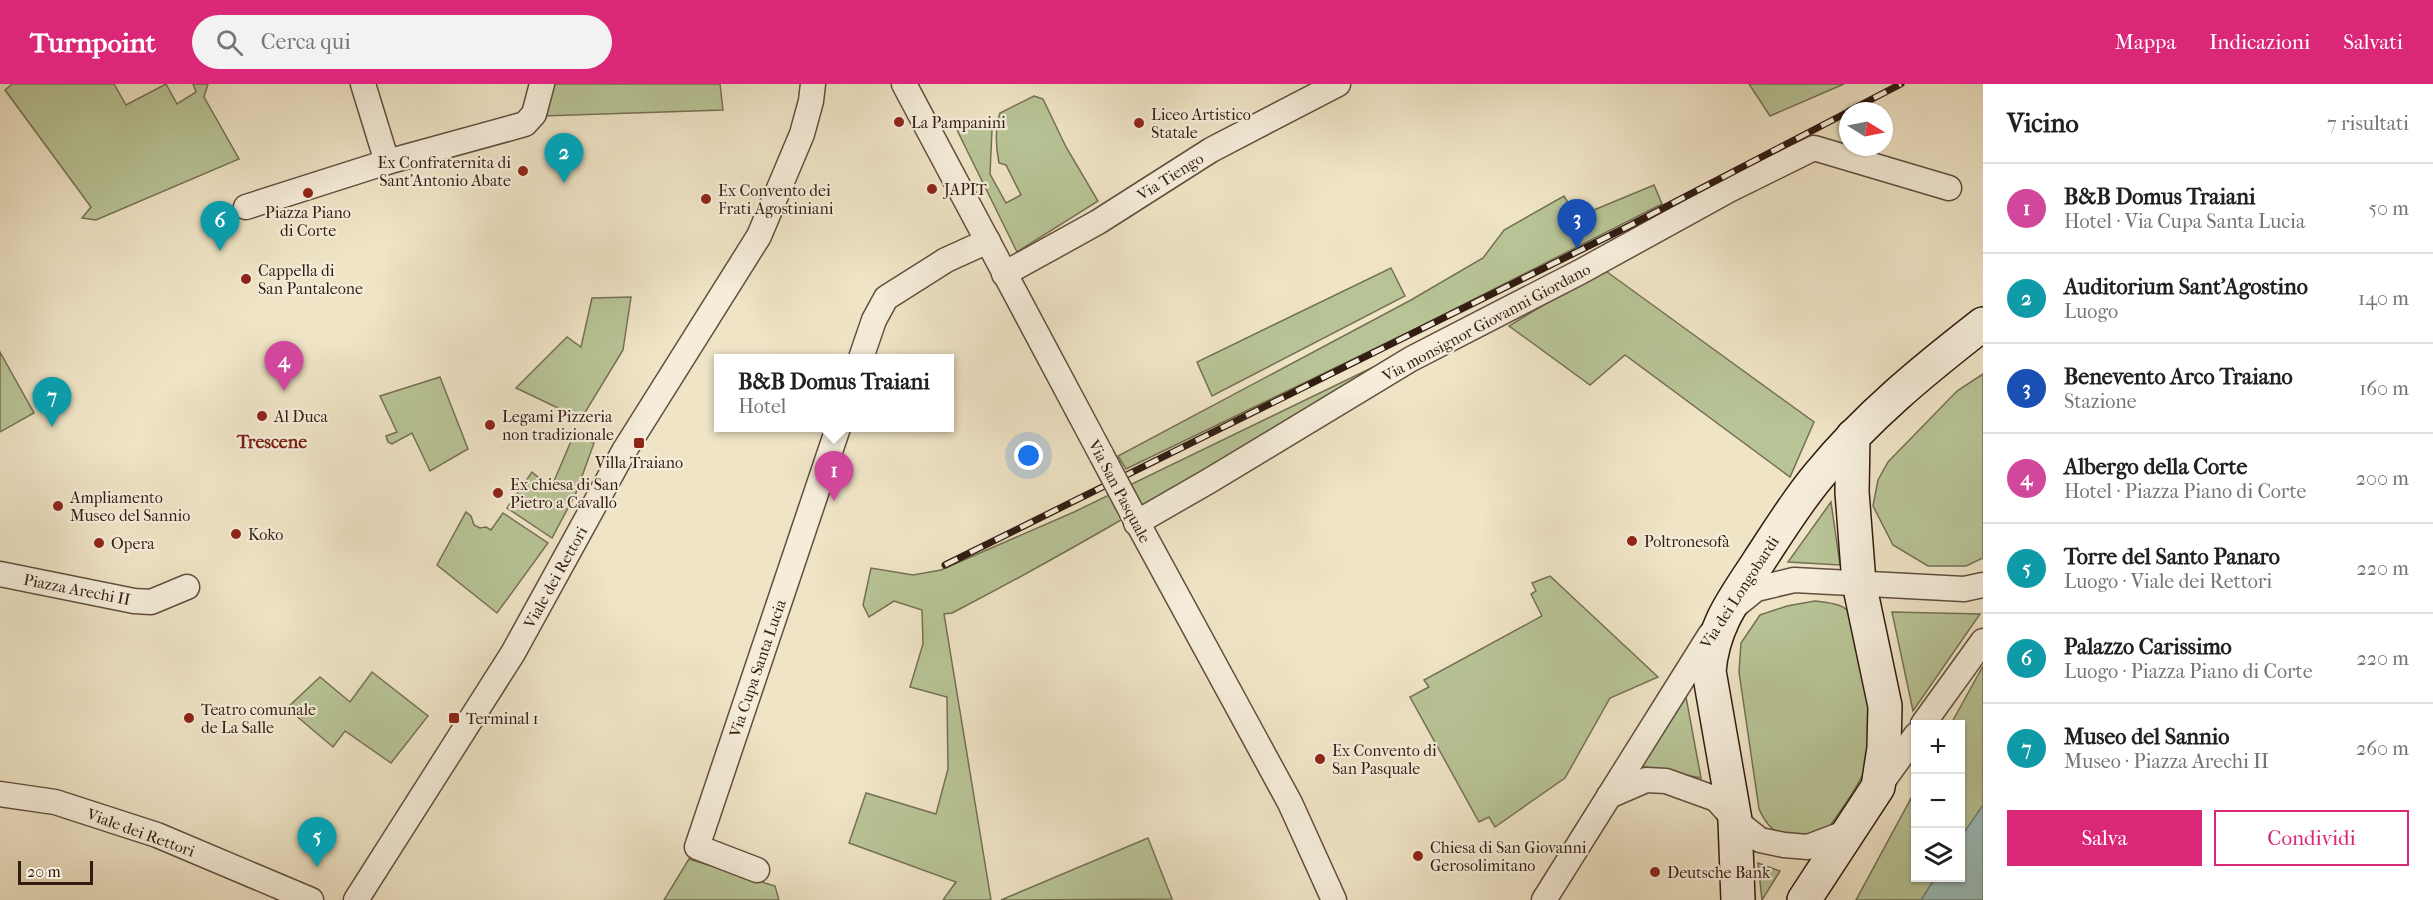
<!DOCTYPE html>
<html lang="it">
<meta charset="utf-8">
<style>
:root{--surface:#fff;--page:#f2f2f2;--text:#202124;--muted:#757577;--line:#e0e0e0;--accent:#db2777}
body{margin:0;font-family:"IM FELL French Canon",serif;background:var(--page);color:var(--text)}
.controls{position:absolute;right:18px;bottom:18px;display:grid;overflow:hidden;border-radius:0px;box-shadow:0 2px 4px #0004}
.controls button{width:54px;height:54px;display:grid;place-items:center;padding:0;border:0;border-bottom:2px solid var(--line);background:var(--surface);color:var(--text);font:30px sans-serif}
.compass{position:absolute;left:1839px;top:18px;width:54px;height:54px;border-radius:50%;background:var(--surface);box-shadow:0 2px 4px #0004;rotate:100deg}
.scale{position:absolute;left:18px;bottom:15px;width:75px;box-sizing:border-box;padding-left:6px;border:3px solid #321c11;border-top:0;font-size:16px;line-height:21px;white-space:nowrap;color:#321c11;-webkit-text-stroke:4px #f5edda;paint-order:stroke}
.you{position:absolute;left:1029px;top:372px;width:21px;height:21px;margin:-15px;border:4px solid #fff;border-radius:50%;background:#1a73e8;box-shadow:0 0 0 9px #1a73e833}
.badge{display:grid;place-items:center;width:39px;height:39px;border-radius:50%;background:var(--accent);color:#fff;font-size:20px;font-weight:700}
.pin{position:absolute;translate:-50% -50px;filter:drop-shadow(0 2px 3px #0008)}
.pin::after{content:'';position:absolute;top:32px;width:21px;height:18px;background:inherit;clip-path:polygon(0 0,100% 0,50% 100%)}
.popup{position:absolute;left:714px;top:270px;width:240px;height:78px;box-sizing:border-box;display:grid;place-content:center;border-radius:0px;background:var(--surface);filter:drop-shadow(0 2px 4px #0005);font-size:20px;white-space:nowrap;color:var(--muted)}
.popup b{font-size:22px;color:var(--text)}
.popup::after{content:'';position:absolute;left:50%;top:100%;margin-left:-12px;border:12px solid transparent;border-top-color:var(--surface)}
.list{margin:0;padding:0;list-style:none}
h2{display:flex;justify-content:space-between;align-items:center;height:78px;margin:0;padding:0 24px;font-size:26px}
h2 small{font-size:20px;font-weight:400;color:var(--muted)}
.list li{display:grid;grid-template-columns:39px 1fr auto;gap:18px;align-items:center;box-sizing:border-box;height:90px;padding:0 24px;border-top:2px solid var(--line)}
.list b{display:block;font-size:22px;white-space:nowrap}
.list p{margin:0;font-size:20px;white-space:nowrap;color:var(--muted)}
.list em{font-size:20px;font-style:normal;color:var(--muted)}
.actions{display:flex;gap:12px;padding:18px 24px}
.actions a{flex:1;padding:14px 0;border:2px solid var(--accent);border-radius:0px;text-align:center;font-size:21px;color:var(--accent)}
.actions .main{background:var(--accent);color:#fff}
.icon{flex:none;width:33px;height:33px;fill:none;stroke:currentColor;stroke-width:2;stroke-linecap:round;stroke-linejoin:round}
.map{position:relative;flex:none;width:1983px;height:816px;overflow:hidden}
header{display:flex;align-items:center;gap:36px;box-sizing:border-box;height:84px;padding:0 30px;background:var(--accent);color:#fff}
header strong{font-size:28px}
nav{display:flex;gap:33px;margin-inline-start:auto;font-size:21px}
.search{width:420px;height:54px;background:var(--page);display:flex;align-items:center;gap:15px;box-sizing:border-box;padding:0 21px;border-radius:33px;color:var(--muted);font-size:22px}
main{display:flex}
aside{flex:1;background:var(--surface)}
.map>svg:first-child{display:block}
.green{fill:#b8c496;stroke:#757054;stroke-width:1.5}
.water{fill:#9abeb9;stroke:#707d76;stroke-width:1.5}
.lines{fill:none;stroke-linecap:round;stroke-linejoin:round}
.minor-casing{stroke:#614e3e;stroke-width:27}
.secondary-casing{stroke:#321c11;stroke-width:36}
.minor{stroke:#f5edda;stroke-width:24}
.secondary{stroke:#f5edda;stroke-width:33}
.rail-casing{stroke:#321c11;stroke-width:7}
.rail{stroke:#f5edda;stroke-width:4.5;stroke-dasharray:14;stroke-linecap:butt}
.minor-bridge-casing{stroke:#614e3e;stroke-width:27;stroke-linecap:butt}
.minor-bridge{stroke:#f5edda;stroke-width:24}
.poi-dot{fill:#8f2418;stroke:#f5edda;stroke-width:2}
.labels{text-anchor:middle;stroke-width:4.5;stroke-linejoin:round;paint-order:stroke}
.poi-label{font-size:16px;fill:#321c11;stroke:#f5edda;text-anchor:start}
.street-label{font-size:16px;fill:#321c11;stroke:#f5edda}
.neighbourhood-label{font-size:18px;font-weight:bold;fill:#7a1f14;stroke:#f5edda}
</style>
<header>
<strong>Turnpoint</strong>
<div class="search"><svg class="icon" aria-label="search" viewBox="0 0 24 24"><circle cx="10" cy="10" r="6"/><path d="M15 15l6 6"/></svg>Cerca qui</div>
<nav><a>Mappa</a><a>Indicazioni</a><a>Salvati</a></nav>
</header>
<main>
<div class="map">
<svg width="1983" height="816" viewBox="0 0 1983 816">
<rect width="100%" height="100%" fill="#efe4c6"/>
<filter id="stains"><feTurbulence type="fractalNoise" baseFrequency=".00333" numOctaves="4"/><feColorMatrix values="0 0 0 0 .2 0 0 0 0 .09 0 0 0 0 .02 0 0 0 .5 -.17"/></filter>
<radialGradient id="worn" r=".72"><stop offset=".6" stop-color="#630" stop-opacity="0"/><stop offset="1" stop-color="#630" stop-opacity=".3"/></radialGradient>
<g class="green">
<polygon points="12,0 114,0 126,21 166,0 177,20 196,8 193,0 208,0 204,13 239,75 96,136 82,134 91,123 5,6"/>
<polygon points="549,0 720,0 723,26 543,32"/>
<polygon points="1749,0 1844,0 1770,32"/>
<path d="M 1034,12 L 1043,15 L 1066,63 L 1098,117 L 1017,168 L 956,44 L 964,38 L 980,40 L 992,46 L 990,90 L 1006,119 L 1021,111 L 1006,81 L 999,79 C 996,64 995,44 1000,29 Z"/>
<polygon points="1654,101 1662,120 1409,248 1126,385 1118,372 1411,216 1483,174 1504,146 1564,112 1577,133"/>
<polygon points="1391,184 1405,212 1212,312 1197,278"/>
<polygon points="1603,185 1814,338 1790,393 1625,271 1590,301 1509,242"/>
<polygon points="631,213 623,266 581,335 516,304 567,253 581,263 592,214"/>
<polygon points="0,268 34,329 0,348"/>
<path d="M 1392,274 C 1247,361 1103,451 952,529 L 944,530 L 991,816 L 943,816 L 956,798 L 849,759 L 866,709 L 936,730 L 948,685 L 947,613 L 910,603 L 923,560 L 922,526 L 894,517 L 869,533 L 863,521 L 871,484 L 913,491 L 941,486 L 1074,428 Z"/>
<polygon points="1983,290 1983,474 1966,482 1928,482 1893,461 1873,422 1878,396 1888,378 1957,307"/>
<polygon points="440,293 468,365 430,387 412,349 392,360 388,358 386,352 397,348 380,312"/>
<polygon points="574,350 594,359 576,409 552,454 507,424 532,388 539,394 535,400 544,406 548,400 552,402"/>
<polygon points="1831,418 1840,481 1788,478"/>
<polygon points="466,428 471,432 474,441 480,444 486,443 491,446 503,429 548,459 497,529 437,481"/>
<polygon points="1550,492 1658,593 1610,614 1565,694 1495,743 1489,733 1479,738 1410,613 1429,603 1424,596 1542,532 1531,510 1536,507 1532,499"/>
<path d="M 1815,517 C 1828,519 1845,519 1852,532 C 1858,544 1874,652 1872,665 C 1867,692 1840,728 1824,750 C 1792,752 1774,759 1759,725 L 1739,588 L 1741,559 L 1760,531 L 1787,522 Z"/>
<polygon points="1892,528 1980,530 1913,627"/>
<polygon points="1983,582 1983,816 1856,816 1915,707 1916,794 1960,794 1960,640 1951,640"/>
<polygon points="372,588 428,632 391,679 345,647 333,663 287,624 320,593 350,618"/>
<polygon points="1686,613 1701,694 1641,682"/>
<polygon points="1148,754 1172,815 1001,816"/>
<polygon points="689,775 775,802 779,816 664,816"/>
<polygon points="1758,779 1780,787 1762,816"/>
</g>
<polygon class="water" points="1983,721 1983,816 1921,816 1935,794 1960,794 1961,753"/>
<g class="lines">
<defs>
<g id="minor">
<polyline points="904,0 1102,372"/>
<polyline points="387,78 525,40 534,30 542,0"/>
<polyline points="246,123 387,78 363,0"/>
<polyline points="1004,190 1098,138 1211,66 1338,0"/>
<polyline points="861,274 874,236 886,214 946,176 988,157"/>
<polyline points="1130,425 1290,719 1334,816"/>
<polyline points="1136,439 1209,397 1411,275 1580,188 1729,106 1814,64 1949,104"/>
<polyline points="0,490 134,517 151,518 187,503"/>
<polyline points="1734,523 1756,505 1794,496 1964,505 1983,501"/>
<polyline points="1923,640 1983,557"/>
<polyline points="1880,701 1916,651"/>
<polyline points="0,710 55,718 157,751 311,816"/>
<polyline points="1609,712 1646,696 1666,697 1716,715 1735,736 1760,756 1784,761 1808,763 1850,747"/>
<polyline points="757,786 697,763 838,344"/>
<polyline points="356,816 513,569 624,367 759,152 802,50 811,17 813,0"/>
<polyline points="1544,816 1710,551"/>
</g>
<g id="secondary">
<path d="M 1738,816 L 1735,736 L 1709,587 C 1713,541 1735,514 1759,477 C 1778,448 1797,417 1819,391 C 1866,333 1924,286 1983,240"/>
<polyline points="1804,816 1878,703 1884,664 1885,622 1859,499 1852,408 1853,352"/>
</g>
</defs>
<use href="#minor" class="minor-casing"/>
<use href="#secondary" class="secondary-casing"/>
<use href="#minor" class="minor"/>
<use href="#secondary" class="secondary"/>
<defs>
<g id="rail">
<polyline points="1849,27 1901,0"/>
<polyline points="945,481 1625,144 1848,28"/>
</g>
</defs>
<use href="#rail" class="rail-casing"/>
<use href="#rail" class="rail"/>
<defs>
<polyline id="minor-bridge" points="1102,372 1129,423"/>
</defs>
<use href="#minor-bridge" class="minor-bridge-casing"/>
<use href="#minor-bridge" class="minor-bridge"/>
</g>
<g class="poi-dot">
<circle cx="899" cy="38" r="6"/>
<circle cx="1139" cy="39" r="6"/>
<circle cx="523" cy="87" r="6"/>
<circle cx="932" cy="105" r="6"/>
<circle cx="308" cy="109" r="6"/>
<circle cx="706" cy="115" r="6"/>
<circle cx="246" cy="195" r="6"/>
<circle cx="262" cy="332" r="6"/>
<circle cx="490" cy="341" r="6"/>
<rect x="633" y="353" width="12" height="12" rx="3"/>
<circle cx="498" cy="409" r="6"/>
<circle cx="58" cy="422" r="6"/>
<circle cx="236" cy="450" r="6"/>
<circle cx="1632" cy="457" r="6"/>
<circle cx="99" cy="459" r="6"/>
<circle cx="189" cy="634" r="6"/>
<rect x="448" y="628" width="12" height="12" rx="3"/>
<circle cx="1320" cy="675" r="6"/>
<circle cx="1418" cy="772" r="6"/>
<circle cx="1655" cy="788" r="6"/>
</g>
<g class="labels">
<g class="poi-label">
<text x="1151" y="36">Liceo Artistico<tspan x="1151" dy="18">Statale</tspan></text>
<text x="911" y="44">La Pampanini</text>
<text x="511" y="84" text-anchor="end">Ex Confraternita di<tspan x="511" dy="18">Sant'Antonio Abate</tspan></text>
<text x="944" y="111">JAPIT</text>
<text x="718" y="112">Ex Convento dei<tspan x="718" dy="18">Frati Agostiniani</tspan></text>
<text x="308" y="134" text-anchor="middle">Piazza Piano<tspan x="308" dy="18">di Corte</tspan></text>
<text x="258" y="192">Cappella di<tspan x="258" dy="18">San Pantaleone</tspan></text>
<text x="274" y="338">Al Duca</text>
<text x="502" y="338">Legami Pizzeria<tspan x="502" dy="18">non tradizionale</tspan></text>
<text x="639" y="384" text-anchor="middle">Villa Traiano</text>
<text x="510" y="406">Ex chiesa di San<tspan x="510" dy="18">Pietro a Cavallo</tspan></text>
<text x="70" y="419">Ampliamento<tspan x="70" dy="18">Museo del Sannio</tspan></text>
<text x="248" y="456">Koko</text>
<text x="1644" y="463">Poltronesofà</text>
<text x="111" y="465">Opera</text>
<text x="201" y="631">Teatro comunale<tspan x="201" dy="18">de La Salle</tspan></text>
<text x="466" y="640">Terminal 1</text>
<text x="1332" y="672">Ex Convento di<tspan x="1332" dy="18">San Pasquale</tspan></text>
<text x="1430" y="769">Chiesa di San Giovanni<tspan x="1430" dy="18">Gerosolimitano</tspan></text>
<text x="1667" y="794">Deutsche Bank</text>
</g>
<g class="street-label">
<text transform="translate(1170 92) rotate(-32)" y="6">Via Tiengo</text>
<text transform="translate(1486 238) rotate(-28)" y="6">Via monsignor Giovanni Giordano</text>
<text transform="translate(1120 407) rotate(62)" y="6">Via San Pasquale</text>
<text transform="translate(555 493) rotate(-61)" y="6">Viale dei Rettori</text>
<text transform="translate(77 505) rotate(11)" y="6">Piazza Arechi II</text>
<text transform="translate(1739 508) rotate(-57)" y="6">Via dei Longobardi</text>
<text transform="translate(757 584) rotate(-71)" y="6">Via Cupa Santa Lucia</text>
<text transform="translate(141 748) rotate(20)" y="6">Viale dei Rettori</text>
</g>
<g class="neighbourhood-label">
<text x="272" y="364">Trescene</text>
</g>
</g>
<rect width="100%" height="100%" filter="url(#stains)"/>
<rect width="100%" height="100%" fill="url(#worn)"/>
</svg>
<div class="controls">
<button>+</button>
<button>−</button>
<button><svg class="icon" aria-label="layers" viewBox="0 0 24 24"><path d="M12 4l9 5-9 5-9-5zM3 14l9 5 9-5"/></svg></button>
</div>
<svg class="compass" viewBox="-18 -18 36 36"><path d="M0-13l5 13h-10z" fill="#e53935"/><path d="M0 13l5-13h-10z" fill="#757577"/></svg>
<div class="scale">20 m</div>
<div class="you"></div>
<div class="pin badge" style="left:834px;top:417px;background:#d1479c">1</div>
<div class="popup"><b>B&amp;B Domus Traiani</b>Hotel</div>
<div class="pin badge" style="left:564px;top:99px;background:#0f9aa8">2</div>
<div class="pin badge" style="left:1577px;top:165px;background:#1a4fb4">3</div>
<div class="pin badge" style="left:284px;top:307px;background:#d1479c">4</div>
<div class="pin badge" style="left:317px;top:783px;background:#0f9aa8">5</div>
<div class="pin badge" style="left:220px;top:167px;background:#0f9aa8">6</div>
<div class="pin badge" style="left:52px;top:343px;background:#0f9aa8">7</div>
</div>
<aside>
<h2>Vicino<small>7 risultati</small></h2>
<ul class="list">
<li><span class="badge" style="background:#d1479c">1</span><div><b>B&amp;B Domus Traiani</b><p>Hotel · Via Cupa Santa Lucia</p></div><em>50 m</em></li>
<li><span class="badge" style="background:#0f9aa8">2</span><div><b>Auditorium Sant'Agostino</b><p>Luogo</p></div><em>140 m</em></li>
<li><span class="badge" style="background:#1a4fb4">3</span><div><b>Benevento Arco Traiano</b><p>Stazione</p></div><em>160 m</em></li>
<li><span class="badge" style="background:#d1479c">4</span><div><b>Albergo della Corte</b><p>Hotel · Piazza Piano di Corte</p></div><em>200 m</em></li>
<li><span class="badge" style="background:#0f9aa8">5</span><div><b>Torre del Santo Panaro</b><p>Luogo · Viale dei Rettori</p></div><em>220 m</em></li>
<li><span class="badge" style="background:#0f9aa8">6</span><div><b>Palazzo Carissimo</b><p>Luogo · Piazza Piano di Corte</p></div><em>220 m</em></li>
<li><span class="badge" style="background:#0f9aa8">7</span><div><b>Museo del Sannio</b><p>Museo · Piazza Arechi II</p></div><em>260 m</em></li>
</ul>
<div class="actions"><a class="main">Salva</a><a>Condividi</a></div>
</aside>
</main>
